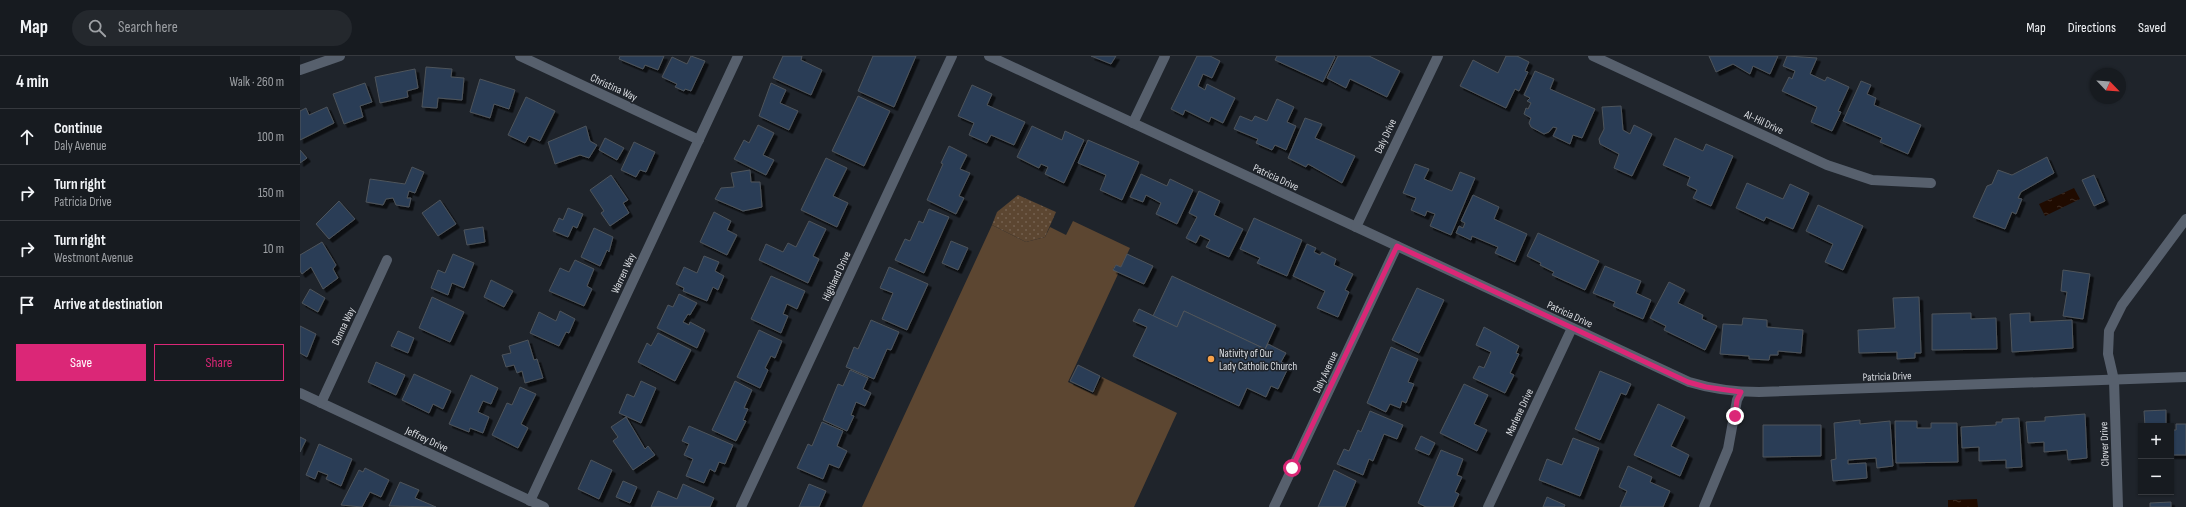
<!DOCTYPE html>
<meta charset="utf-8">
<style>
:root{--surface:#171b20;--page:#24282d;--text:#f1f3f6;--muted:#9ea1a5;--line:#36393e;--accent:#db2777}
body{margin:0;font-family:"Sofia Sans Condensed",sans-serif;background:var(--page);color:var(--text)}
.controls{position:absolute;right:12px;bottom:12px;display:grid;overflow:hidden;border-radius:0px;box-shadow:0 1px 3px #0004}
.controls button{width:36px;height:36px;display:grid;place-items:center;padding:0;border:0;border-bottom:1px solid var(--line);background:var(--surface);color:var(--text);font:20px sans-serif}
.compass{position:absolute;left:1790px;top:12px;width:36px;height:36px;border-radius:50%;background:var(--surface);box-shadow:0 1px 3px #0004;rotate:115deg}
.stop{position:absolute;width:12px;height:12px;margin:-9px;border:3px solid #db2777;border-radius:50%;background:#fff}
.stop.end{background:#db2777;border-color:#fff;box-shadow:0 1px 4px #0008}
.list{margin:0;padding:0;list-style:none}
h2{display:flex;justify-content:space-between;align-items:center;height:52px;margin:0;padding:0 16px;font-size:17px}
h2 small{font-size:13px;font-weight:400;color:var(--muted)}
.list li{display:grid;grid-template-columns:26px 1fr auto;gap:12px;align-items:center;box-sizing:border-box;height:56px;padding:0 16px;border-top:1px solid var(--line)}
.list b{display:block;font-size:15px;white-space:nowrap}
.list p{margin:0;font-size:13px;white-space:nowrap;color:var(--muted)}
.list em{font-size:13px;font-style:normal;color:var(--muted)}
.actions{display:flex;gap:8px;padding:12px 16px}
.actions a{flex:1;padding:9px 0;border:1px solid var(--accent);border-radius:0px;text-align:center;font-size:14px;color:var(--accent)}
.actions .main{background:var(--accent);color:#fff}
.icon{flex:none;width:22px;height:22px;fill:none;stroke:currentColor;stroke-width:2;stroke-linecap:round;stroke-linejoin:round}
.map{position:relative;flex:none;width:1886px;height:451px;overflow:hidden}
header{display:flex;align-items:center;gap:24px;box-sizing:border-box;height:56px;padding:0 20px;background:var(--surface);border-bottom:1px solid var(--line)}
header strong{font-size:19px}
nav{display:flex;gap:22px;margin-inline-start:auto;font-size:14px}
.search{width:280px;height:36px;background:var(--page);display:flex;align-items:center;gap:10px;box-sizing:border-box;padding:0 14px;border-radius:22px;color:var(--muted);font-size:15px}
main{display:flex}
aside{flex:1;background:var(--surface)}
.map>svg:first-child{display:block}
.green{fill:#5c4631}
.park{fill:url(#park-dots)}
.water{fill:url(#water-ripples)}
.building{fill:#2a3d56;stroke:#4e545b;filter:url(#shadow)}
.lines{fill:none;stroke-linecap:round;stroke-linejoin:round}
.minor{stroke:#57606d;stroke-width:10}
.route{stroke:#db2777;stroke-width:5}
.poi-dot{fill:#f7a149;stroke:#1f242b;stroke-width:1.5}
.labels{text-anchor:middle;stroke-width:3;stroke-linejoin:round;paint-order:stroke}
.street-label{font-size:11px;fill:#dbdee3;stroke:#1f242b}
.poi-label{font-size:11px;fill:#dbdee3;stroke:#1f242b;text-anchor:start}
</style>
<header>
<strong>Map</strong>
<div class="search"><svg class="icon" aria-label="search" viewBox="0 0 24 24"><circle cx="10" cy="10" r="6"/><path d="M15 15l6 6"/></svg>Search here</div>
<nav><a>Map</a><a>Directions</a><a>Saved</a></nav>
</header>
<main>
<aside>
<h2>4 min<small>Walk · 260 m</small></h2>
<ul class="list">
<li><svg class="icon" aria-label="ahead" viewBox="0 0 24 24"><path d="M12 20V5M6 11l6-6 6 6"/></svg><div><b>Continue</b><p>Daly Avenue</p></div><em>100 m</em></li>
<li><svg class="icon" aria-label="right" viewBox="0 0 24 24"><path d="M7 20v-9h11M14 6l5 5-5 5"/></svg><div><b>Turn right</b><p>Patricia Drive</p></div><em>150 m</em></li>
<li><svg class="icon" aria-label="right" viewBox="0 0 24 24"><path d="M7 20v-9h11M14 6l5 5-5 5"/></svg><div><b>Turn right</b><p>Westmont Avenue</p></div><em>10 m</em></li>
<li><svg class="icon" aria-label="arrive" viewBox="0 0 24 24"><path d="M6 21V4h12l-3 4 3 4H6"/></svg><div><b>Arrive at destination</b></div></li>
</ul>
<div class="actions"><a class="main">Save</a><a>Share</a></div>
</aside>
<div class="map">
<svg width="1886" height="451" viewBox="0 0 1886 451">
<defs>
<pattern id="park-dots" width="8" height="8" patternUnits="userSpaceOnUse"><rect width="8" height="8" fill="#5c4631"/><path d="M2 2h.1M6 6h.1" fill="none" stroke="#73604f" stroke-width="1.8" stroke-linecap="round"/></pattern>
<pattern id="water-ripples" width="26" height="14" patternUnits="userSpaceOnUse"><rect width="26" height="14" fill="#200b00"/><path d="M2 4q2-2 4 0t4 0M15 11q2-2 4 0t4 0" fill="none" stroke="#402e25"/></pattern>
<filter id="shadow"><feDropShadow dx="3.5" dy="3.5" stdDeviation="0" flood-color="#0009"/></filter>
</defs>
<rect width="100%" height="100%" fill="#1f242b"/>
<polygon class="green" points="773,165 830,192 821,211 816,209 813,213 819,216 768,326 793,338 802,321 877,357 834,451 562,451 692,169 726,186 745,181 750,171 766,179"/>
<polygon class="park" points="718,139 756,156 745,181 726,186 692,169 697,156"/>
<g class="water">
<polygon points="1774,132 1780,143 1745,160 1739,148"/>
<polygon points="1677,443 1678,451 1648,451 1648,444"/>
</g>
<g class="building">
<polygon points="320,0 364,0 358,14 345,9 343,13 319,3"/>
<polygon points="391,0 405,5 391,35 385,33 384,35 375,31 377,28 362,21 372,1 387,8"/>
<polygon points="483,0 502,0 501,4 522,14 511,39 473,22"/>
<polygon points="573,0 616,0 594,51 558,35"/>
<polygon points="791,0 816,0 811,8"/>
<polygon points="897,0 910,0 920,5 912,22 903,18 898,30 905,34 907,28 935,42 923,67 911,61 909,66 885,54 883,59 871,53"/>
<polygon points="977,0 1034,0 1035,1 1023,26 975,4"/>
<polygon points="1038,0 1069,0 1100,15 1087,41 1050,23 1046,32 1027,22"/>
<polygon points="1206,0 1217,0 1229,6 1225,15 1228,16 1219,35 1215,33 1206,52 1160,30 1173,4 1198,17"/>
<polygon points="1409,0 1478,0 1470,18 1453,10 1450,18 1433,8 1416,16"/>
<polygon points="1487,0 1517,2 1510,18 1525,25 1527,21 1549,31 1538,55 1541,56 1532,75 1511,66 1517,51 1482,35 1489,21 1492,23 1495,15 1483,10"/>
<polygon points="126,11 152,13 151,21 164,22 162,44 138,42 137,52 122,51"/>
<polygon points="115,13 118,32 107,35 108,41 80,47 75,21"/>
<polygon points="1235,15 1254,23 1250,33 1295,53 1282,82 1273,79 1270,88 1253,80 1257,72 1253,71 1249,76 1244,78 1231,71 1229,67 1231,62 1224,58 1226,52 1228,53 1231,47 1227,45 1230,42 1224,39"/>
<polygon points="180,23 215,34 209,53 194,48 190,62 170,56"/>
<polygon points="1561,25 1571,29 1567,38 1576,42 1574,49 1621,69 1608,98 1580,86 1582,82 1543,65"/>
<polygon points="65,27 72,46 60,50 63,61 44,68 33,38"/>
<polygon points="471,27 486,34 480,47 498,55 489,74 459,60"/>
<polygon points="672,29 692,38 687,49 725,66 714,89 691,79 687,87 669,79 674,67 658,60"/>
<polygon points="558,40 590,55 564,110 532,95"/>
<polygon points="226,41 255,55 240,85 229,80 225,87 208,79"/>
<polygon points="977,43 994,51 987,66 996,70 986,94 975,89 972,94 956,87 958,83 934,73 940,60 952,65 955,60 967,65"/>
<polygon points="1321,50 1323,74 1330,78 1334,69 1352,78 1332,120 1314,112 1319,98 1300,88 1299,83 1304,73 1302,51"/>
<polygon points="27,51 34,67 0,84 0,55 6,52 9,59"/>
<polygon points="1005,62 1022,68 1015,82 1055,100 1042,127 1008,108 1006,111 988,102"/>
<polygon points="458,69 474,77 463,99 474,104 466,119 434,103 444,84 449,87"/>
<polygon points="286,70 290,85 297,89 289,102 280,99 255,108 248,86"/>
<polygon points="732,70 762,84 765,75 784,84 764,127 745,118 748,111 741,108 739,112 717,101"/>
<polygon points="305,82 324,92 317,104 299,94"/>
<polygon points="1375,82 1403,95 1406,88 1433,100 1411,150 1393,142 1397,134 1387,129 1390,121 1363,109"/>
<polygon points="788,84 839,106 822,144 800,134 806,119 778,107"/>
<polygon points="334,86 355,96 346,116 340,114 336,121 321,114"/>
<polygon points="649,90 667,99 660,113 670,117 659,140 664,142 656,158 627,144 643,108 641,107"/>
<polygon points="0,94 7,102 0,107"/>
<polygon points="1747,101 1754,117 1721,136 1718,142 1722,143 1716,158 1712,156 1705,173 1673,161 1687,130 1692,128 1698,114 1712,119"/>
<polygon points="526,102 547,112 533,140 548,147 537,171 501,154"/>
<polygon points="1115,108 1129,113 1124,123 1152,135 1160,116 1175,122 1151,179 1130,170 1135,158 1127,155 1125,160 1111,154 1116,142 1103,137"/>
<polygon points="112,111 124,116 115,137 109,135 107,142 111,142 109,151 96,149 93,142 86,143 83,149 66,146 70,123 105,128"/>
<polygon points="450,114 451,126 460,126 462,151 443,155 415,143 421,132 434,131 431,117"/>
<polygon points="841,118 867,130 870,123 893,134 877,168 856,158 861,147 846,139 843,146 830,141"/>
<polygon points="311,119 328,144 323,147 329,157 310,170 301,157 304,155 290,134"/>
<polygon points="1794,119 1805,145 1794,150 1782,124"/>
<polygon points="1447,127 1483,143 1490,128 1509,137 1493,173 1466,161 1464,165 1436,152"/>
<polygon points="899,135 920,145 914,159 943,173 929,201 906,191 910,184 900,179 896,187 886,182 897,161 889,157"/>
<polygon points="1173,139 1199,151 1194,163 1227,178 1215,206 1195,197 1198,191 1172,180 1171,184 1156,177 1159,170 1163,172 1165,167 1161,165"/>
<polygon points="140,144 156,168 138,180 122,157"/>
<polygon points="39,145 55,163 29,183 16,168"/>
<polygon points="1518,149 1563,170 1543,214 1525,206 1533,188 1506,175"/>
<polygon points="268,152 283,158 277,172 273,170 268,181 253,175 259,162 263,164"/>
<polygon points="629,153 649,161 624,217 595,204 605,183 610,185 619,165 623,167"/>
<polygon points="414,156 431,165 427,174 437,179 427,199 400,186"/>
<polygon points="954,162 1002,184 987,220 957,207 960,202 940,193"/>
<polygon points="509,165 526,173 513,200 519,203 508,227 459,204 466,188 483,196 488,187 496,191"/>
<polygon points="183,171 185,186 167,189 164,174"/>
<polygon points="294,172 313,181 309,196 307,194 300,210 281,201"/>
<polygon points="1238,177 1299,205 1285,234 1252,219 1254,216 1240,209 1241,207 1227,200"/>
<polygon points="651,185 668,192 658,214 642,207"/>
<polygon points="22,186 36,209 33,213 38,222 23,233 11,211 2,218 0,215 0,199"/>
<polygon points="1007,188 1016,192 1014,196 1020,199 1022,196 1036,203 1034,209 1053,218 1045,234 1049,236 1038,261 1017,252 1025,235 993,220"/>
<polygon points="153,198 174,207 164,232 152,227 148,239 131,232 138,214 145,217"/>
<polygon points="827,198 853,210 844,228 813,214 816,209 821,211"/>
<polygon points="404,200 419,206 415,215 424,220 418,234 413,231 407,245 383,235 384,232 376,228 384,211 397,217"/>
<polygon points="275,204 294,213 287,230 292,233 284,250 249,235 260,212 269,216"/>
<polygon points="1305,210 1341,225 1336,237 1351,244 1343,263 1313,250 1315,246 1293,237"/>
<polygon points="589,211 628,228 607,274 582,263 593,237 580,232"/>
<polygon points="1763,214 1790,218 1783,263 1763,260 1767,236 1761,235"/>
<polygon points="471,220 505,235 497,253 487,248 483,258 488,260 481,277 451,263"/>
<polygon points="872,220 976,269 965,293 884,255 877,271 853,260"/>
<polygon points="191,224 213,235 204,251 184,241"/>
<polygon points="1369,226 1385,234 1378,247 1403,259 1402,263 1417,270 1405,294 1364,274 1366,270 1350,262"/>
<polygon points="1117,232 1144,244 1119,297 1092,284"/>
<polygon points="10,233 25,242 18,256 2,247"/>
<polygon points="379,238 397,247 390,259 388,258 383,266 389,269 390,266 405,274 397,292 357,272 368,249 373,251"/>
<polygon points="132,241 164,256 150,286 119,272"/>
<polygon points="1619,241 1621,297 1615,297 1615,302 1597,303 1597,296 1559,297 1558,274 1595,272 1593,242"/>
<polygon points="839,253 877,271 884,255 965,293 968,288 986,297 981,306 989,310 978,333 971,330 966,341 947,332 939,350 833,300 847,271 833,265"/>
<polygon points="260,255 275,263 269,277 266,276 259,290 230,277 239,256 256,265"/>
<polygon points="1671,257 1671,263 1696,262 1697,293 1632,294 1632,258"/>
<polygon points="1730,257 1730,266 1772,264 1773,292 1712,296 1710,258"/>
<polygon points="1443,262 1467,264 1467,271 1503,274 1501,297 1478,295 1478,299 1470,299 1469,304 1449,303 1449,300 1420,298 1423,268 1442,269"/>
<polygon points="571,264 599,276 591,294 587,293 574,323 546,311 554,291 558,293"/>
<polygon points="0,270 16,278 7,301 0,297"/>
<polygon points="1184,271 1219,290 1216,297 1219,298 1210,317 1214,319 1205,337 1173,322 1179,310 1184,312 1191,296 1176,289"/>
<polygon points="459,274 482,285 475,302 471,300 465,312 468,314 460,332 437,321"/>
<polygon points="98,275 114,282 108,297 91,290"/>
<polygon points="358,277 391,294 375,325 338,306 347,287 351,290"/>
<polygon points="228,284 234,304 237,303 243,322 225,327 222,315 217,317 214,309 206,311 202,299 211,297 209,290"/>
<polygon points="1091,291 1118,303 1108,326 1114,328 1106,347 1102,345 1100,352 1090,348 1086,356 1067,347"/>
<polygon points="76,306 105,319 96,339 68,326"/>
<polygon points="778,309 800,320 793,336 770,325"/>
<polygon points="550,314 568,322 563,333 571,337 565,350 556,346 551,359 554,360 547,375 523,364 538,328 543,330"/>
<polygon points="1300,315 1331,328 1326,339 1321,337 1300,384 1275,373"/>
<polygon points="114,318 151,335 143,353 133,348 129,357 102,344"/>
<polygon points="171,319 198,332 191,348 183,345 178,356 189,361 183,377 170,372 169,376 149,368"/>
<polygon points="341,325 356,332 341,367 319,357 327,338 334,341"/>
<polygon points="435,325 452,334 444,352 448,353 443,364 446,365 436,385 412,374"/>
<polygon points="1164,328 1188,339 1174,368 1187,374 1177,395 1140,377"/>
<polygon points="220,331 236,338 221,368 228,372 218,392 192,379 207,347 212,349"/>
<polygon points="1358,348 1385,361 1371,390 1389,399 1380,420 1334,399"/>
<polygon points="1866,354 1866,370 1845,370 1844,355"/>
<polygon points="1070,355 1103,369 1097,383 1084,378 1073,405 1069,403 1063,419 1037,408 1044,393 1049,395 1058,374 1061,376"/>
<polygon points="1785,358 1787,402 1768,404 1767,394 1744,396 1744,386 1728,387 1726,366 1745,365 1745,361"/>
<polygon points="326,361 345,393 348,390 355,399 333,414 313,385 318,381 311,371"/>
<polygon points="1719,362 1722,411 1706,412 1706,404 1679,405 1679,391 1662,392 1661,371 1696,369 1696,366 1702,366 1702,363"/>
<polygon points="1560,364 1560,368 1590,365 1593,410 1577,412 1576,402 1548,404 1548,408 1566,407 1567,422 1533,425 1531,404 1536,403 1534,367"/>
<polygon points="1595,365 1617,365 1617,372 1631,372 1631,367 1657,367 1658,406 1596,407"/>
<polygon points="522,366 543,375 537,390 547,395 539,412 529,408 523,423 497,412 508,388 512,390"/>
<polygon points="1876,368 1886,368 1886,399 1871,399 1871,374 1876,374"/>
<polygon points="1463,369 1521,369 1521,400 1463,401"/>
<polygon points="389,370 433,389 425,408 419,406 415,416 410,413 404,427 386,420 393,403 384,399 389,388 382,385"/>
<polygon points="1121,380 1135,387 1129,399 1115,393"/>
<polygon points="0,381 6,384 0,396"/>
<polygon points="1273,382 1299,392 1280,440 1239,424 1247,403 1262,409"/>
<polygon points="19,388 52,403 41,430 26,423 28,419 18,415 15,423 6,419"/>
<polygon points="1141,394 1163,403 1157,419 1162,421 1155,436 1159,438 1153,451 1126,451 1118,447"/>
<polygon points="291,404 312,414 299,443 278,433"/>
<polygon points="1328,410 1352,421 1350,426 1370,435 1363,451 1320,451 1327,435 1319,431"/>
<polygon points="65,412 89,424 81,441 70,436 62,451 41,449 59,414 63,416"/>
<polygon points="1034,414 1056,425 1045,451 1018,451"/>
<polygon points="323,425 337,431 330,447 316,441"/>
<polygon points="100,426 119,434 115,442 136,451 89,450"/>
<polygon points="383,428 414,442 410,451 351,451 358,435 377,443"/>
<polygon points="509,428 526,435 519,451 499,451"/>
<polygon points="1247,441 1265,449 1264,451 1243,451"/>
<polygon points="1871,446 1871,451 1850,451 1850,447"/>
</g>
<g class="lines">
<g class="minor">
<polyline points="220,0 399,84"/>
<path d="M 689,0 L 1389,326 C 1412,333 1434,336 1459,336 L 1886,321"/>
<polyline points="1293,0 1527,109 1572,124 1631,127"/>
<polyline points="0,14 40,0"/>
<polyline points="833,67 865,0"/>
<polyline points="1056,171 1138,0"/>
<polyline points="0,337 244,451"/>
<polyline points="21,347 87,204"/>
<polyline points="230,445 438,0"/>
<polyline points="441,451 652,0"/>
<polyline points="974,451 1097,190"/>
<polyline points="1188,451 1272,272"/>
<polyline points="1404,451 1428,393 1437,344 1441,336"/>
<polyline points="1818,451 1814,324 1808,298 1809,275 1822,249 1886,163"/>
</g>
</g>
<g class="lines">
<polyline class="route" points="992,412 1097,190 1388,326 1406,331 1441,336 1437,344 1435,360"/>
</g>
<circle class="poi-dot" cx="911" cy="303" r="4"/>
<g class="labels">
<g class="street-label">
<text transform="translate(314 31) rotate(25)" y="4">Christina Way</text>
<text transform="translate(1464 66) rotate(25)" y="4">Al-Hil Drive</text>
<text transform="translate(1085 80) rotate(-65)" y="4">Daly Drive</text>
<text transform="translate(976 121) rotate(25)" y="4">Patricia Drive</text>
<text transform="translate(323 217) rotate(-65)" y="4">Warren Way</text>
<text transform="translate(536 220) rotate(-65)" y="4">Highland Drive</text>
<text transform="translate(1270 258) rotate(25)" y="4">Patricia Drive</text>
<text transform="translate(43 270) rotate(-65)" y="4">Donna Way</text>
<text transform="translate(1025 316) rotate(-65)" y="4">Daly Avenue</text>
<text transform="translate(1587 320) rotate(-2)" y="4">Patricia Drive</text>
<text transform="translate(1219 356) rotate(-65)" y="4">Marlene Drive</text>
<text transform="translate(127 383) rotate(25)" y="4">Jeffrey Drive</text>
<text transform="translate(1804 388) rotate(-92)" y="4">Clover Drive</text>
</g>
<g class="poi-label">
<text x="919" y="301">Nativity of Our<tspan x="919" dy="13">Lady Catholic Church</tspan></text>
</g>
</g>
</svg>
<div class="controls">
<button>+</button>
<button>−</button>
</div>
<svg class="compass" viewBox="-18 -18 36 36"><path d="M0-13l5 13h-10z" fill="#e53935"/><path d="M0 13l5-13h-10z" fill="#9ea1a5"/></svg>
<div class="stop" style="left:992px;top:412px"></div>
<div class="stop end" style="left:1435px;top:360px"></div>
</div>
</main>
